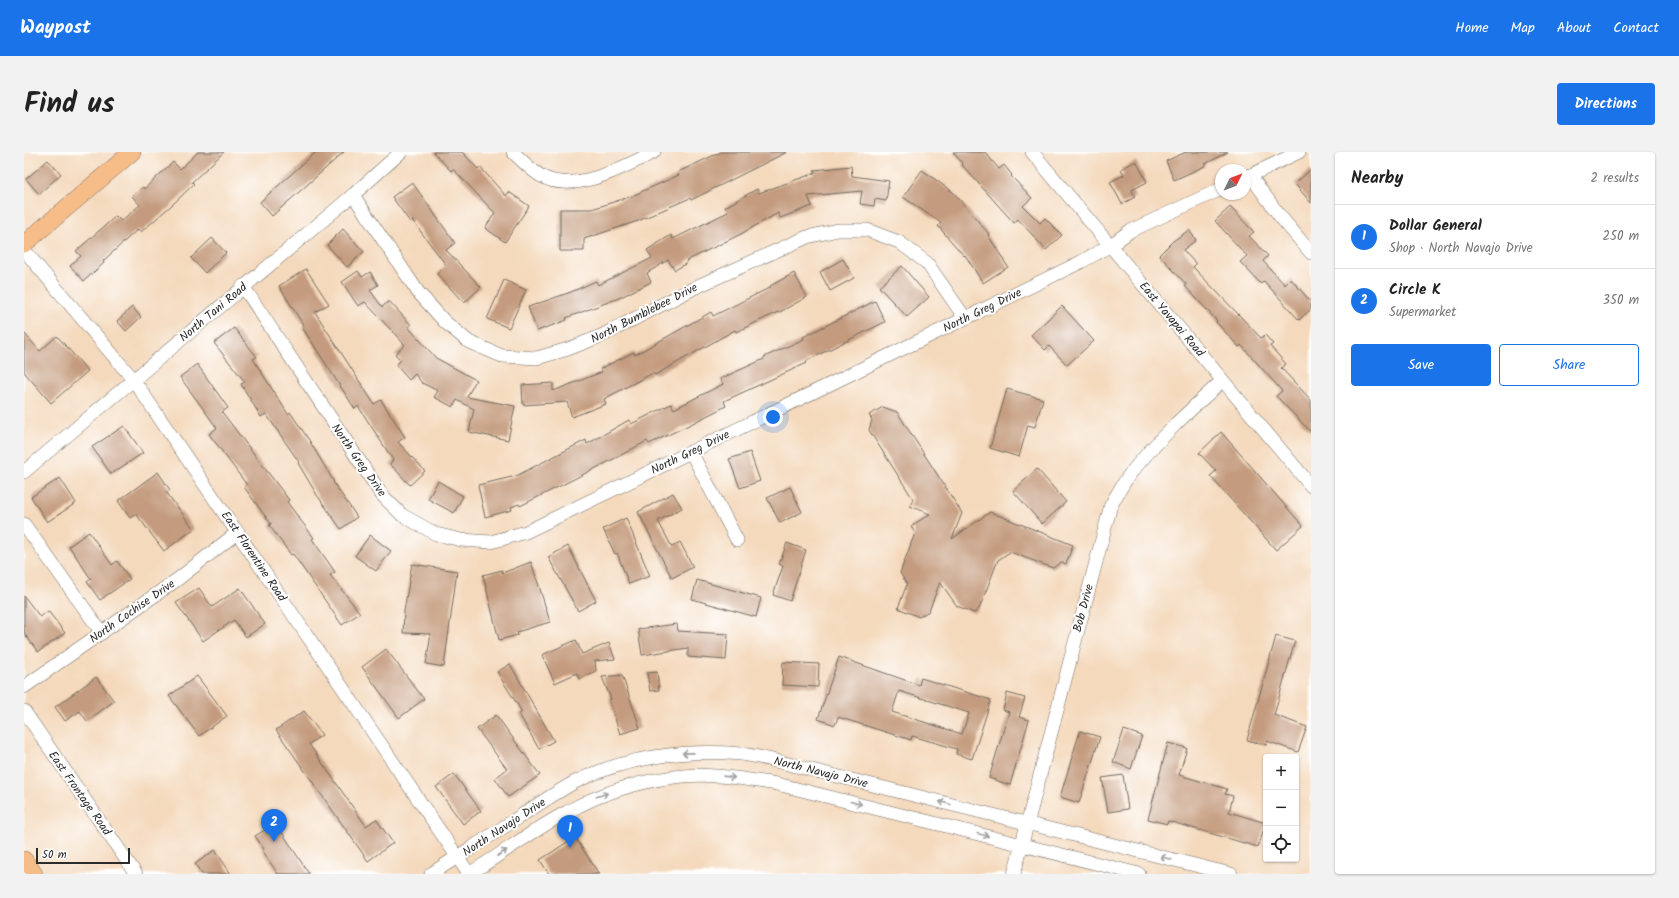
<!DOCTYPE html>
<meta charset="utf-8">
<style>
:root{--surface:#fff;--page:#f2f2f2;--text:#222;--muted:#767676;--line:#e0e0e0;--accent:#1a73e8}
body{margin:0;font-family:Kalam,sans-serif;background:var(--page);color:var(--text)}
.controls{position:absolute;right:12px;bottom:12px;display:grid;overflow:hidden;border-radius:4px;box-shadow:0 1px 3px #0004}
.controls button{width:36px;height:36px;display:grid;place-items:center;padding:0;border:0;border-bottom:1px solid var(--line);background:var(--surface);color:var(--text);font:20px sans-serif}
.compass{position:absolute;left:1191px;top:12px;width:36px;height:36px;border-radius:50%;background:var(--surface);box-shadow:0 1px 3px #0004;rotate:47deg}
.scale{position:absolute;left:12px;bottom:10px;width:94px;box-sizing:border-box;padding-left:4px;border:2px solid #2b2b2b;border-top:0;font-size:11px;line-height:14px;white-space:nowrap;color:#2b2b2b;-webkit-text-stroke:3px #fff;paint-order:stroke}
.you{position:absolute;left:749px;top:265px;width:14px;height:14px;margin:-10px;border:3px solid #fff;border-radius:50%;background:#1a73e8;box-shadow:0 0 0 6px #1a73e833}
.badge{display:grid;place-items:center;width:26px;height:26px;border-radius:50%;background:var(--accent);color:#fff;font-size:13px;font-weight:700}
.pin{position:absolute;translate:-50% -33px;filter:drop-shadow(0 1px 2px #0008)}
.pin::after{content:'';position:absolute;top:21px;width:14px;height:12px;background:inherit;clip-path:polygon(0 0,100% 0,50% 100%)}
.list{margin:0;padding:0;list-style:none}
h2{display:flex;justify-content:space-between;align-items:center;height:52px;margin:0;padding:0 16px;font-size:17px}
h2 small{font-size:13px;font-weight:400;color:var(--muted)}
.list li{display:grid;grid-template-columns:26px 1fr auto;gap:12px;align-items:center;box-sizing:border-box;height:64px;padding:0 16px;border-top:1px solid var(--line)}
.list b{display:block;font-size:15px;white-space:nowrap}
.list p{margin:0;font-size:13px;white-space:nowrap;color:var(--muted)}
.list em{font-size:13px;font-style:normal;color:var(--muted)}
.actions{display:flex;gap:8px;padding:12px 16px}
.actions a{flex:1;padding:9px 0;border:1px solid var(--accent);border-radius:4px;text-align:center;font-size:14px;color:var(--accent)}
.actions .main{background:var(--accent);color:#fff}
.icon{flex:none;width:22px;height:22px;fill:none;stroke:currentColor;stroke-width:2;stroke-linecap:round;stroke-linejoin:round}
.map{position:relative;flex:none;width:1287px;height:722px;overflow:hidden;border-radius:4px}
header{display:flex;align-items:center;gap:24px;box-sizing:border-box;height:56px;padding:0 20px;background:var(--accent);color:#fff}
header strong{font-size:19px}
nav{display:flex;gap:22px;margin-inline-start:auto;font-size:14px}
.intro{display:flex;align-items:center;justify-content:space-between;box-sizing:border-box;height:96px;padding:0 24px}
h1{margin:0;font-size:28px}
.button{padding:10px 18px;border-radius:4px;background:var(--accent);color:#fff;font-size:14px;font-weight:700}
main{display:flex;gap:24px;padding:0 24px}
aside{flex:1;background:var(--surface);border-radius:4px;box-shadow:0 1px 3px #0004}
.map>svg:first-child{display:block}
.building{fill:#c49b7e;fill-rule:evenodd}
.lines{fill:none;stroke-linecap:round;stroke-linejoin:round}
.minor-casing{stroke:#71685e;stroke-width:14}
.major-casing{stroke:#71685e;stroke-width:18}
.minor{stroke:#fff;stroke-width:13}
.major{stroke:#f7bd88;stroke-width:17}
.oneway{stroke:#a0a0a0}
.labels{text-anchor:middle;stroke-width:4;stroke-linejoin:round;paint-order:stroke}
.street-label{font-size:12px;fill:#2b2b2b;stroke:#fff}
</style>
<header>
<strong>Waypost</strong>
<nav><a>Home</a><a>Map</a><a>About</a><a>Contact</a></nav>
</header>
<div class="intro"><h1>Find us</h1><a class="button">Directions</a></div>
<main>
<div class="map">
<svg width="1287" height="722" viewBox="0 0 1287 722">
<rect width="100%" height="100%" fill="#fff"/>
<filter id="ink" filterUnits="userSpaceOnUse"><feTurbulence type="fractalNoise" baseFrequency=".025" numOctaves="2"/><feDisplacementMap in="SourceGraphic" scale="8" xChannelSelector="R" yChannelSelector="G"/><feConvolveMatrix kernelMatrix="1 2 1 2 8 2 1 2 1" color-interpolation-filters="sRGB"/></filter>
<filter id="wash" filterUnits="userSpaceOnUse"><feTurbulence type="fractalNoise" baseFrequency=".012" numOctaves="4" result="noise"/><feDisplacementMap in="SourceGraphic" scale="16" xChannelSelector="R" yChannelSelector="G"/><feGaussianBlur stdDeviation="0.9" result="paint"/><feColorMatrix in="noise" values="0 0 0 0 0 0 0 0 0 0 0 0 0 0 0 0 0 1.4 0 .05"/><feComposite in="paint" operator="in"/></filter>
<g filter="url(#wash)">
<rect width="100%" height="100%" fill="#f4d9bc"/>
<g id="blocks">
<g class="building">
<polygon points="174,0 200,0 168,30 170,32 149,52 117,80 114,77 79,109 80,111 60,129 46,114 57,104 52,99 92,64 97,69 116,53 108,44 119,35 120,37 149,10 156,17"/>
<polygon points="292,0 320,0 248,64 236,50"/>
<polygon points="409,0 438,0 454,17 456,15 482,44 485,40 505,54 481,90 461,76 471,61 429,17 427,19"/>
<polygon points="697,0 763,0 667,48 666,46 614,69 560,87 560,99 536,99 536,57 568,57 608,44 655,23 654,20"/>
<polygon points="929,0 961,0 975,17 980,13 988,23 987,24 1008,46 999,54 1016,71 1021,66 1038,83 1022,98 994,67 990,71 938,13 939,12"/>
<polygon points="1162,0 1204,0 1181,12 1181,14 1150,28 1142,9"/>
<polygon points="24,8 37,22 15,42 2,27"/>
<polygon points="1112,9 1123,30 1108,38 1111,45 1098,52 1086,30 1100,23 1097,17"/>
<polygon points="827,14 828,24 865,29 862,49 851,47 850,54 836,52 838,39 784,44 788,54 756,66 754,61 717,82 662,109 663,111 651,118 644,108 623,121 627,130 595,146 542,166 543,168 513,179 504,155 547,140 572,129 574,133 628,106 623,98 647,83 649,87 704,60 701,55 733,37 735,41 791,21 790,18"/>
<polygon points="1287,17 1287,51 1271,32"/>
<polygon points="898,18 930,41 965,82 964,83 984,115 959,131 941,103 940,104 914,74 917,71 879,45"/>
<polygon points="388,30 431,91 422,98 457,135 440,151 413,122 422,113 388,68 386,70 368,45"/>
<polygon points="1206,55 1230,80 1225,84 1244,104 1239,109 1261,133 1267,127 1287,150 1287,157 1275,168 1240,129 1237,132 1216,110 1223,104 1191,69"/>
<polygon points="319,77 340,100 323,115 303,93"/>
<polygon points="1165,78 1172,88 1159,98 1172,112 1169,115 1237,186 1241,183 1249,192 1246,194 1262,212 1257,216 1287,248 1287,280 1252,244 1258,239 1217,193 1215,195 1192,170 1193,169 1161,134 1163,133 1135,103 1149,89"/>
<polygon points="188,86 202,101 181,121 167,106"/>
<polygon points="819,107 830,126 806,139 796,120"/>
<polygon points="878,114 905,145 883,165 855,135"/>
<polygon points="282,117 305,152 291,160 350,252 357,248 381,285 374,290 401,319 386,333 366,312 369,308 334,254 331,257 278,175 280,174 255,134"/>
<polygon points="334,119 338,125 346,120 354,133 346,138 358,155 365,149 387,173 384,175 412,206 452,228 443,245 491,254 484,288 445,280 450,257 433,248 429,255 410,245 414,239 398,231 391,222 385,228 372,213 377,208 371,202 381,193 341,150 334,154 318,130"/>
<polygon points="770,121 783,145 754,161 754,160 712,180 711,178 631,223 629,221 580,247 582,252 548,265 543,250 499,253 498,233 529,231 529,239 578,220 576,217 610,200 611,203 687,160 689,164 747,135 746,134"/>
<polygon points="480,128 502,138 485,176 463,167"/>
<polygon points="851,149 861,170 782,209 783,211 700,249 702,254 665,273 625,292 623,289 584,310 496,354 495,352 487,355 488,358 461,365 454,333 492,324 562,288 563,292 605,268 607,272 647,252 650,257 699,232 696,227 740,207 740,205 780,187 779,185"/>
<polygon points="1038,154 1070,189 1043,213 1025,194 1021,198 1007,183"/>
<polygon points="108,155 117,165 102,179 93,169"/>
<polygon points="210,176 233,205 229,207 264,262 266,260 285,288 310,330 309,330 333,365 317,377 293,343 274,311 275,310 242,262 237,265 217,232 221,230 190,191"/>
<polygon points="0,181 16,199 33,184 64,219 27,251 0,220"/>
<polygon points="173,212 204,256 198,260 265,348 263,350 290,386 288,387 311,420 306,423 336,461 318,473 269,402 267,403 245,373 247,372 220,335 223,333 185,282 193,276 156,225"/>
<polygon points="983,237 1019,247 1011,275 1004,273 995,305 966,296"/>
<polygon points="859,255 873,260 938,361 928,387 966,360 1049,393 1042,412 1037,410 1029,416 986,400 974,408 955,457 950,461 933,454 916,430 905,459 895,465 874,456 883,432 876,421 891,381 887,374 906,362 886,354 889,347 845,278 848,268 845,263"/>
<polygon points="100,274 119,301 87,322 68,295"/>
<polygon points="1197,280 1279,374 1252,398 1186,324 1192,319 1175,301"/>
<polygon points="726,300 736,329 716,336 705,307"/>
<polygon points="1013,317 1042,350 1018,372 989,339"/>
<polygon points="134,320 146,338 142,340 170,377 140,399 112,362 106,366 94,349"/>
<polygon points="36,326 52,351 23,370 7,345"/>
<polygon points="414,329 439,344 430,361 404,347"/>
<polygon points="766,335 778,360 756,371 743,346"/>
<polygon points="649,341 658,356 634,369 648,395 656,390 669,415 648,426 614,360"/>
<polygon points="602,366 626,424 605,432 593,401 591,402 579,377"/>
<polygon points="65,380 88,413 93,409 106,427 76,448 63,430 67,427 45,394"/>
<polygon points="346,383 367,399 352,419 331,404"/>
<polygon points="763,391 782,398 766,449 749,443 759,414 755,412"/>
<polygon points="544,394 572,449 554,459 524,405"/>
<polygon points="507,410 516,437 526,470 493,480 494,483 475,488 459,423 478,418 478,421"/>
<polygon points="388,412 433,419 420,515 402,512 407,482 379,481 380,459"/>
<polygon points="673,428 737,446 732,465 668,447"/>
<polygon points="175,436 188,455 216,436 241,472 222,485 210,468 179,489 152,451"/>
<polygon points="0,444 16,465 24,459 41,481 14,500 0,481"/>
<polygon points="653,472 654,479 704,482 702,508 664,505 664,496 618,503 614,477"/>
<polygon points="1252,484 1271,489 1250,563 1283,575 1274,600 1243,589 1242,593 1223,588"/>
<polygon points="552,488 558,502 585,491 591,507 571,509 572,519 555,527 553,521 531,531 518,503"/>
<polygon points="362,497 400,547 375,566 338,515"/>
<path d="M 815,505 L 895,533 L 897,526 L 967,548 L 948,607 L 932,602 L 933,597 L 888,584 L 887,588 L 814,565 L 811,573 L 794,567 ZM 875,539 L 945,561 L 938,582 L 868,560 Z"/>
<polygon points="759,510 795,512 794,535 758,533"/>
<polygon points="486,512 530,589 515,597 495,562 498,560 473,520"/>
<polygon points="633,520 635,538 626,539 623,521"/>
<polygon points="598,523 616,576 596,582 585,548 587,547 578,525"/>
<polygon points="173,524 203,564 175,584 145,544"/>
<polygon points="72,525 90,549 63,569 56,559 41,569 31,555"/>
<polygon points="983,541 1001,546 995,565 1005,568 986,633 965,626 985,560 979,558"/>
<polygon points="280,559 298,583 285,592 342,674 352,667 369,691 344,709 252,578"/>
<polygon points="472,563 516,623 484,645 471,626 483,617 453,577"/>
<polygon points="1100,578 1118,584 1107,617 1089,610"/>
<polygon points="1056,579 1076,585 1055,651 1036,645"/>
<polygon points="1144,591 1163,596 1155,623 1203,637 1201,642 1209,644 1205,660 1242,671 1234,695 1144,669 1143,672 1124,667"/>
<polygon points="430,622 457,659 439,672 412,635"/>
<polygon points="1099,623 1104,657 1084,660 1078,626"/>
<polygon points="252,671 285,722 254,722 238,698 240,697 231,684"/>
<polygon points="551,685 575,722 525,722 516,708"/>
<polygon points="191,698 207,722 178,722 171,712"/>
</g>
</g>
</g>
<g filter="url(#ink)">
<use href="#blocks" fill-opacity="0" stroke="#71685e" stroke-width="1"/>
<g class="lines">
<defs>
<g id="minor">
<path d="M 489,0 C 498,9 507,18 517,24 C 550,43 600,15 630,0"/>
<polyline points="1008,0 1287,334"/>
<polyline points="1226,23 1255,63 1287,101"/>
<polyline points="1221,26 1275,0"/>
<polyline points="329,43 394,140 421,170 445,190 478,204 513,206 544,197 577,184 674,134 783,85 814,78 843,78 875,90 903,111 941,166"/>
<polyline points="0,98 109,227 445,722"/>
<polyline points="219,134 358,343 378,363 412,382 437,388 467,390 502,380 1057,110 1087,93 1106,79 1197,37"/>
<polyline points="667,300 713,388"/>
<polyline points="0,320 329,43 377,0"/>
<polyline points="0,372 78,481"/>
<polyline points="0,535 154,427 214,380"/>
<polyline points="0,559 112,722"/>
<path d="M 407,722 C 434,704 462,687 489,669 C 509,656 529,642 551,630 C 601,605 661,597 717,602 C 734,604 751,609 768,613 L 1207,722"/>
<path d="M 445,722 C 478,702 509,678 543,660 C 575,642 613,630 650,625 C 684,620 719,627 753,632 L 1115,722"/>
<path d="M 990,722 L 1087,353 C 1093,343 1099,331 1106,322 C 1134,287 1166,258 1198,229"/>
</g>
<g id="major">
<polyline points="0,92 108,0"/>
<polyline points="0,708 10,722"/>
</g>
</defs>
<use href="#minor" class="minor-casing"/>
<use href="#major" class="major-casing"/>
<use href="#minor" class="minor"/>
<use href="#major" class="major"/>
</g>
<defs><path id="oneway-shaft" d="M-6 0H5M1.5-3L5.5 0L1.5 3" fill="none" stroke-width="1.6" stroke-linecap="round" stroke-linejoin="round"/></defs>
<g class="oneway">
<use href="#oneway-shaft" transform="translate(664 601) rotate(179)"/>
<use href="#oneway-shaft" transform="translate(705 625) rotate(8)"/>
<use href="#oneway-shaft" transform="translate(578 643) rotate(-18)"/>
<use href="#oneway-shaft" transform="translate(832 651) rotate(14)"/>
<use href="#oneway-shaft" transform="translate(921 651) rotate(-166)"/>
<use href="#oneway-shaft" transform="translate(959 683) rotate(14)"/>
<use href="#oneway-shaft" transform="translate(478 701) rotate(-33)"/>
<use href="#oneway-shaft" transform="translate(1142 706) rotate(-166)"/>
</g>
</g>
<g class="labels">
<g class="street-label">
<text transform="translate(958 158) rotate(-26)" y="4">North Greg Drive</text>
<text transform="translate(189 160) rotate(-40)" y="4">North Tani Road</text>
<text transform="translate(620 161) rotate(-27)" y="4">North Bumblebee Drive</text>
<text transform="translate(1148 167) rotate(50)" y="4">East Yavapai Road</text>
<text transform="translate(666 300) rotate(-26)" y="4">North Greg Drive</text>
<text transform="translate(335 308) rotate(55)" y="4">North Greg Drive</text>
<text transform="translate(230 404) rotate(56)" y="4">East Florentine Road</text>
<text transform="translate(1059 456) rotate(-75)" y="4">Bob Drive</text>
<text transform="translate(108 459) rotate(-35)" y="4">North Cochise Drive</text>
<text transform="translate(797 620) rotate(14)" y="4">North Navajo Drive</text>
<text transform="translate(56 641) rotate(55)" y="4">East Frontage Road</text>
<text transform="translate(480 675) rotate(-33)" y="4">North Navajo Drive</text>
</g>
</g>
</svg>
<div class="controls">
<button>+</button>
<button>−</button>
<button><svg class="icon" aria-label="locate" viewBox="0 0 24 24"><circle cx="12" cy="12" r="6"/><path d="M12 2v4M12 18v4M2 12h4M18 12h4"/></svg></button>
</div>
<svg class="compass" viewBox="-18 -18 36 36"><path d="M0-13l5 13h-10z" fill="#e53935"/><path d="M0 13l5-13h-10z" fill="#767676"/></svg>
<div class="scale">50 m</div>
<div class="you"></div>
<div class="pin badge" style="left:546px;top:696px">1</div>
<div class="pin badge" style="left:250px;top:690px">2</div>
</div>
<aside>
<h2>Nearby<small>2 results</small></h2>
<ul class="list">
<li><span class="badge">1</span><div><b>Dollar General</b><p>Shop · North Navajo Drive</p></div><em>250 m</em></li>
<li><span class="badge">2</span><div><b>Circle K</b><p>Supermarket</p></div><em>350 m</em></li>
</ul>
<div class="actions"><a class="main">Save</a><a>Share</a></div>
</aside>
</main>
